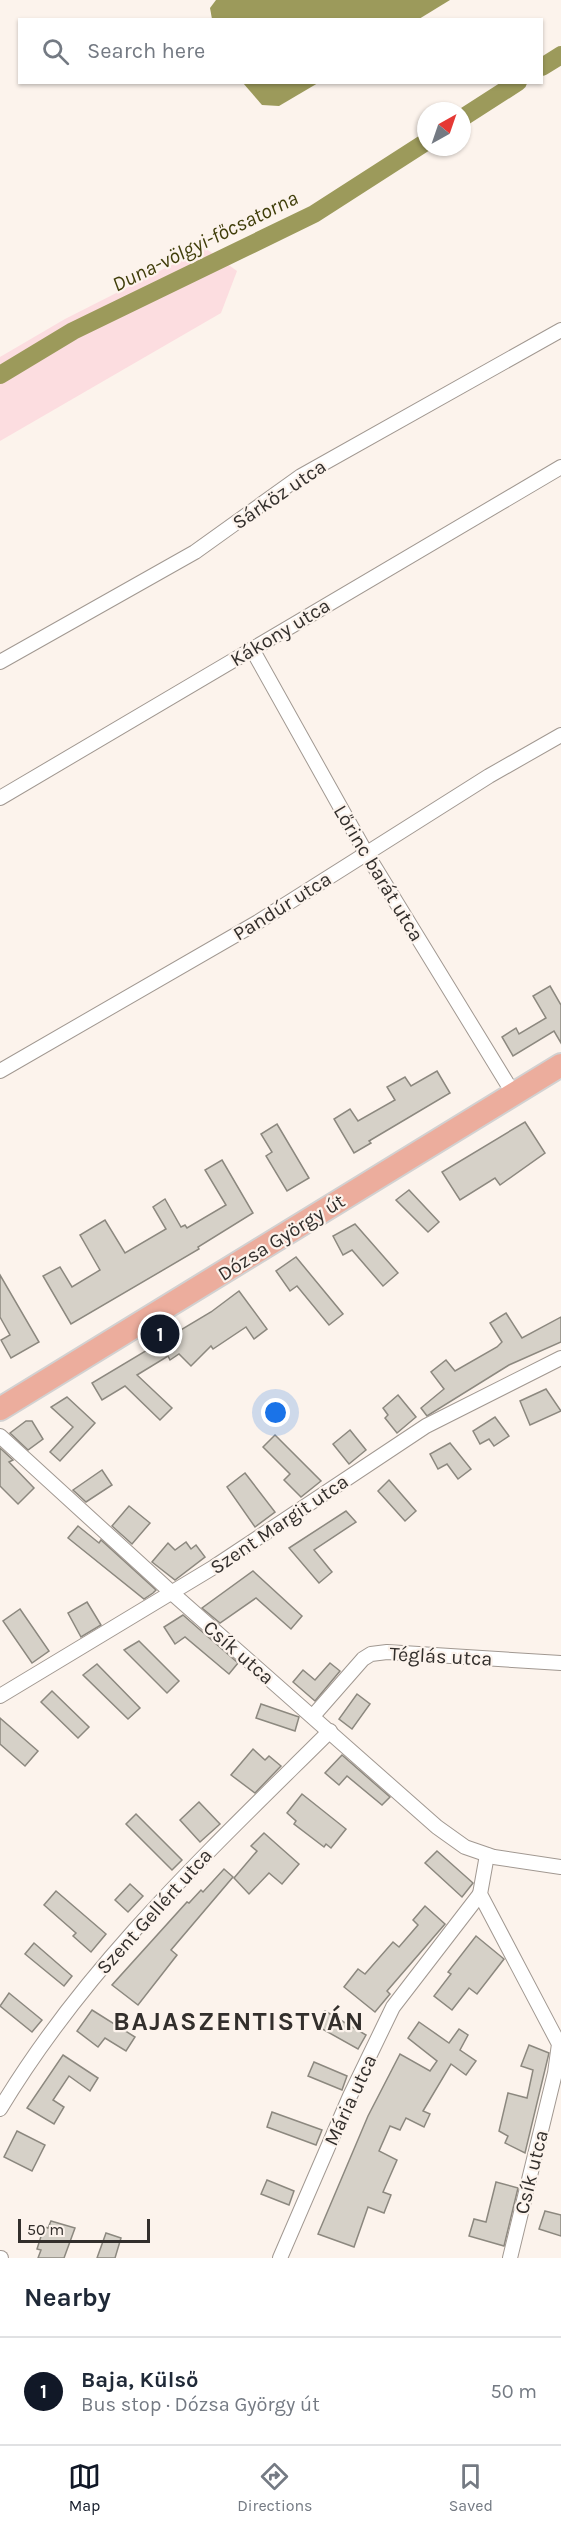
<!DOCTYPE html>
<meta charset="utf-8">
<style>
:root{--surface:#fff;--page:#f2f2f3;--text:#1f2937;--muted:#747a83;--line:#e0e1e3;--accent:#111827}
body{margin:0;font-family:Karla,sans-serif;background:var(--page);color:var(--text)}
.compass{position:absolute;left:417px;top:102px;width:54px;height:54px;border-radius:50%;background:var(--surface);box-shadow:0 2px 4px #0004;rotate:40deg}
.scale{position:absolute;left:18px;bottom:15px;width:132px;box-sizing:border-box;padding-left:6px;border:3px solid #332f2c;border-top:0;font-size:16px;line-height:21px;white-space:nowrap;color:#332f2c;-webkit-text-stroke:4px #fcf3ec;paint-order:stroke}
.you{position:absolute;left:276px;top:1413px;width:21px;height:21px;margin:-15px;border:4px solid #fff;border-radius:50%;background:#1a73e8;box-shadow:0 0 0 9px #1a73e833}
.badge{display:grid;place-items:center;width:39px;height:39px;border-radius:50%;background:var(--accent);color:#fff;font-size:20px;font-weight:700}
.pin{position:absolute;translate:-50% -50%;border:3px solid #fff;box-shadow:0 2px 6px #0006}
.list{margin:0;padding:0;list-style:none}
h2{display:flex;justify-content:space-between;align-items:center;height:78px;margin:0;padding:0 24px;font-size:26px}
h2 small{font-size:20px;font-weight:400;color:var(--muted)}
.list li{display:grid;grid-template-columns:39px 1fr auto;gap:18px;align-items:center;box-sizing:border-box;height:108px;padding:0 24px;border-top:2px solid var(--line)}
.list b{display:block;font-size:22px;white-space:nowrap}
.list p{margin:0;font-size:20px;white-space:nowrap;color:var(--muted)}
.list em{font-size:20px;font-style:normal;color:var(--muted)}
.icon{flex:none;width:33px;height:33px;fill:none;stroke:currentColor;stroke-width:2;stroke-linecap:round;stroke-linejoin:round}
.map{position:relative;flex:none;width:561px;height:2258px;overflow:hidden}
.search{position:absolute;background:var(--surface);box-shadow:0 2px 4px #0004;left:18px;right:18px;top:18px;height:66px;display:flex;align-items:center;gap:15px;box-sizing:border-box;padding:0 21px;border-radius:0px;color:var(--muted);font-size:22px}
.sheet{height:186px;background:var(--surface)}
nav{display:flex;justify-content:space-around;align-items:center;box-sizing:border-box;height:84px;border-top:2px solid var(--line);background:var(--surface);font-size:16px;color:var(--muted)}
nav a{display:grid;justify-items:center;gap:3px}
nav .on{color:var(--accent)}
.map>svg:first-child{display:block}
.green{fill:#fcdde0}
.water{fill:#9c9a5b}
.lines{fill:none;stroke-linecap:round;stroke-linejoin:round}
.canal{stroke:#9c9a5b;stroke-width:18}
.building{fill:#d6d1c8;stroke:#8c887f;stroke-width:1.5}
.minor-casing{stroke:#a19891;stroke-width:16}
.primary-casing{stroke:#d2d1d1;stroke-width:26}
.minor{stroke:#fff;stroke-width:14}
.primary{stroke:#ecad9d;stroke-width:22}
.labels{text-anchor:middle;stroke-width:4.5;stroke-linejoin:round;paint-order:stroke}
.street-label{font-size:20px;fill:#332f2c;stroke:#fcf3ec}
.water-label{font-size:21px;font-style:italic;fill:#403e0a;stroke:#fcf3ec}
.district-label{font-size:26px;font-weight:bold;letter-spacing:1.5px;fill:#332f2c;stroke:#fcf3ec}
</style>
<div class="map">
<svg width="561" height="2258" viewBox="0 0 561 2258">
<rect width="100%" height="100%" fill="#fcf3ec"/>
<polygon class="green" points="205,248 237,271 221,313 0,441 0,357 65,319"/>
<g class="water">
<polygon points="216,0 450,0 419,19 212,19 210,8"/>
<polygon points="243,83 318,83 279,106 262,105"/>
</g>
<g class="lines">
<g class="canal">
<polyline points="542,67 561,55"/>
<polyline points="462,118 518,82"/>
<polyline points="0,375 73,331 314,214 426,142"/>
</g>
</g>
<g class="building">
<polygon points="550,986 561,1005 561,1043 554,1031 513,1056 502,1037 516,1028 519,1034 546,1018 533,996"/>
<polygon points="437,1071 450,1093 369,1141 371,1143 354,1153 334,1119 350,1109 358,1121 395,1100 387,1087 405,1077 411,1086"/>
<polygon points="525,1122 545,1153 500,1185 495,1178 460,1200 442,1172"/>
<polygon points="277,1124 309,1178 287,1191 266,1156 272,1152 261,1134"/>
<polygon points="222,1160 253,1213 198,1247 199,1249 71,1324 43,1276 60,1267 72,1287 100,1270 80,1235 105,1220 125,1253 166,1229 153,1207 165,1199 181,1227 185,1225 187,1228 226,1205 205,1170"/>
<polygon points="409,1190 439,1222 428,1232 396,1200"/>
<polygon points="355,1224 398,1273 383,1286 352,1250 343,1255 333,1236"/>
<polygon points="296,1257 343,1314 329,1325 297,1286 290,1291 276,1271"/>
<polygon points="0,1275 39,1342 11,1358 1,1340 10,1335 0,1317"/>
<polygon points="239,1291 267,1329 254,1339 246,1327 213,1349 211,1346 191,1366 179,1354 170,1360 168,1356 137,1375 172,1408 160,1420 125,1386 102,1400 92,1383 211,1312"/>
<polygon points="506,1313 522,1338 561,1317 561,1342 509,1365 427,1416 421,1408 444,1389 431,1372 446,1360 455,1371 497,1347 502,1342 490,1323"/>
<polygon points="546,1389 561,1411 530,1425 520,1401"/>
<polygon points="398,1395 416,1417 397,1433 385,1418 388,1415 383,1408"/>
<polygon points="67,1397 95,1423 60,1461 50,1452 73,1427 51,1407"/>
<polygon points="495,1417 509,1436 494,1446 489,1439 480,1444 473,1431"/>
<polygon points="26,1421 32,1421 43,1439 28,1450 10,1433"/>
<polygon points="350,1430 366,1450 349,1464 333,1444"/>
<polygon points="275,1435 321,1481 301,1497 284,1480 290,1474 263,1447"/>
<polygon points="450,1443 471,1469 458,1479 447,1464 438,1469 430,1454"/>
<polygon points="0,1448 13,1460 9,1462 34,1488 18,1504 0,1486"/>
<polygon points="102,1470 112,1485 86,1502 73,1490"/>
<polygon points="245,1473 275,1512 255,1527 227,1487"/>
<polygon points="389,1480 416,1511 405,1521 378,1491"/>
<polygon points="129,1506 150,1523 132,1544 112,1526"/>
<polygon points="346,1511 356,1522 314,1550 332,1572 319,1583 289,1548"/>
<polygon points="78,1526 99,1543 101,1540 156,1590 153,1593 144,1599 68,1538"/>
<polygon points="186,1542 191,1549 196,1545 205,1557 175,1580 152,1562 168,1543 175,1550"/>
<polygon points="253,1571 302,1616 291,1629 256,1598 220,1623 202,1608"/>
<polygon points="87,1602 101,1625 81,1637 68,1613"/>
<polygon points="20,1609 49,1651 32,1663 3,1621"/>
<polygon points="183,1615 238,1663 229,1674 185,1637 175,1644 164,1627"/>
<polygon points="139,1641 179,1681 167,1693 124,1650"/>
<polygon points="330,1663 340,1671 315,1701 293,1682 303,1670 315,1680"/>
<polygon points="97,1664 140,1708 128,1719 83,1675"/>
<polygon points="52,1691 89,1727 78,1738 41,1702"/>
<polygon points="357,1694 370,1704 352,1729 339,1719"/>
<polygon points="261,1704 299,1717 295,1731 256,1718"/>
<polygon points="0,1718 38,1751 25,1766 0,1744"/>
<polygon points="253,1749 265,1760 269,1756 281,1766 255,1793 231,1775"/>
<polygon points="342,1755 390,1797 382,1805 347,1776 339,1785 325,1773"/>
<polygon points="302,1794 346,1829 331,1848 326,1844 324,1847 294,1824 296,1821 287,1813"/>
<polygon points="199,1802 220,1824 200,1842 180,1820"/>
<polygon points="136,1814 182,1860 172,1870 126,1824"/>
<polygon points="264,1833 299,1864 282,1884 269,1873 249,1894 234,1878 257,1851 251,1846"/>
<polygon points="437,1851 473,1883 462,1897 425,1863"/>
<polygon points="224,1869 233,1877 171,1950 177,1955 138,2005 112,1985 187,1902 189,1903 201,1890 203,1892"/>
<polygon points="130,1884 143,1896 128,1912 115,1900"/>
<polygon points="56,1891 106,1934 91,1952 73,1936 76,1933 44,1905"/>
<polygon points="425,1906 445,1924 387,1991 390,1994 375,2012 344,1987 358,1969 365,1974 393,1942 399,1947 418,1925 413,1920"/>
<polygon points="476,1936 504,1959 477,1994 469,1988 452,2010 434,1996 451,1974 448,1972"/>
<polygon points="34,1943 72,1976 64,1986 25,1954"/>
<polygon points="9,1993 42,2020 32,2032 0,2006"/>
<polygon points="92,2010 135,2037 126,2051 105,2038 98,2047 77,2031"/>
<polygon points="325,2011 366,2035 358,2049 317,2026"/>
<polygon points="419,2022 449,2043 459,2029 468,2035 460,2050 476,2061 466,2075 451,2064 423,2111 430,2114 424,2127 406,2118 400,2130 390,2126 379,2151 397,2160 383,2192 391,2195 384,2213 368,2207 354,2247 318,2234 368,2116 400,2054 430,2071 437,2061 408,2038"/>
<polygon points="529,2045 549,2053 525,2153 505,2143 508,2136 499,2131 508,2093 527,2098 533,2070 521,2066"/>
<polygon points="63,2055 98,2078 90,2091 69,2076 53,2100 64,2107 54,2124 27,2108"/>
<polygon points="314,2062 347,2076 342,2090 308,2076"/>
<polygon points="272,2112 322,2130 316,2145 267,2127"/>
<polygon points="17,2131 45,2145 32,2171 4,2157"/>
<polygon points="267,2180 294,2191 289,2205 261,2194"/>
<polygon points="496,2182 518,2188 504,2246 469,2236 474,2219 486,2222"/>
<polygon points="545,2211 561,2215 561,2236 539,2229"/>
<polygon points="51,2221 75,2228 64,2258 38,2258 41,2250 37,2249 44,2227 48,2228"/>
<polygon points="106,2233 121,2238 115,2258 97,2258"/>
</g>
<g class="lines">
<defs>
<g id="minor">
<polyline points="252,649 366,853 513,1093"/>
<polyline points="0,662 195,552 301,476 561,330"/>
<polyline points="0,798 561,467"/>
<polyline points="0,1071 258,922 489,776 561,735"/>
<polyline points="0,1436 172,1593 437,1827 465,1847 494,1857 561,1867"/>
<polyline points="0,1696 214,1567 426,1426 561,1358"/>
<polyline points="313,1716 363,1659 371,1654 387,1652 561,1663"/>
<polyline points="487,1855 480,1894 559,2044 555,2073 510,2258"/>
<path d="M 0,2109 C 87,1964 211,1849 330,1731"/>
<polyline points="0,2258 1,2258"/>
<polyline points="280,2258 350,2096 393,2007 480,1894"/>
</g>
<polyline id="primary" points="0,1409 561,1065"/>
</defs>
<use href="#minor" class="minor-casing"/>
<use href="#primary" class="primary-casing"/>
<use href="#minor" class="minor"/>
<use href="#primary" class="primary"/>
</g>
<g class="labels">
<g class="street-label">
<text transform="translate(279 494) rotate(-34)" y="7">Sárköz utca</text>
<text transform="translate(280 632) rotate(-31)" y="7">Kákony utca</text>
<text transform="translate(379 873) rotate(59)" y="7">Lőrinc barát utca</text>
<text transform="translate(282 906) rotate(-32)" y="7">Pandúr utca</text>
<text transform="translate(281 1237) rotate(-32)" y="7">Dózsa György út</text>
<text transform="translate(279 1524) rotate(-34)" y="7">Szent Margit utca</text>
<text transform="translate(239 1652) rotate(41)" y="7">Csík utca</text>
<text transform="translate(441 1656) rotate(3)" y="7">Téglás utca</text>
<text transform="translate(154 1911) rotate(-48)" y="7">Szent Gellért utca</text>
<text transform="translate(350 2100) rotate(-65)" y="7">Mária utca</text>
<text transform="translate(531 2172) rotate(-76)" y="7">Csík utca</text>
</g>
<g class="water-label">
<text transform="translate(205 241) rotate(-26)" y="7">Duna-völgyi-főcsatorna</text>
</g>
<g class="district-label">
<text x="239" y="2030">BAJASZENTISTVÁN</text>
</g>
</g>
</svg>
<svg class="compass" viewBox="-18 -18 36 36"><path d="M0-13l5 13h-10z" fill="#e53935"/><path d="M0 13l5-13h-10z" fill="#747a83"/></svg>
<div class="scale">50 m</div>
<div class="you"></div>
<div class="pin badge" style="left:160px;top:1334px">1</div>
<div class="search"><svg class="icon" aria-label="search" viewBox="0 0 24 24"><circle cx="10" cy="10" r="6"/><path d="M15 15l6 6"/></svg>Search here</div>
</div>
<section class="sheet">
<h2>Nearby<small></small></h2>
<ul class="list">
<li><span class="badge">1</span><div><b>Baja, Külső</b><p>Bus stop · Dózsa György út</p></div><em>50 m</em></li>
</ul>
</section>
<nav>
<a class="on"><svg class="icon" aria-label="map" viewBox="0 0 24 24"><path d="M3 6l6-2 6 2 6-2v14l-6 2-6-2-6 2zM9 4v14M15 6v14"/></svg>Map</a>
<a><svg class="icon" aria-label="directions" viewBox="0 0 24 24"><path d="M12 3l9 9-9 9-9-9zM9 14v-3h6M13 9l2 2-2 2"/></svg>Directions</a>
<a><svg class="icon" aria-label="saved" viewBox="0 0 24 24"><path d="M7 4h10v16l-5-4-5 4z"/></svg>Saved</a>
</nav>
